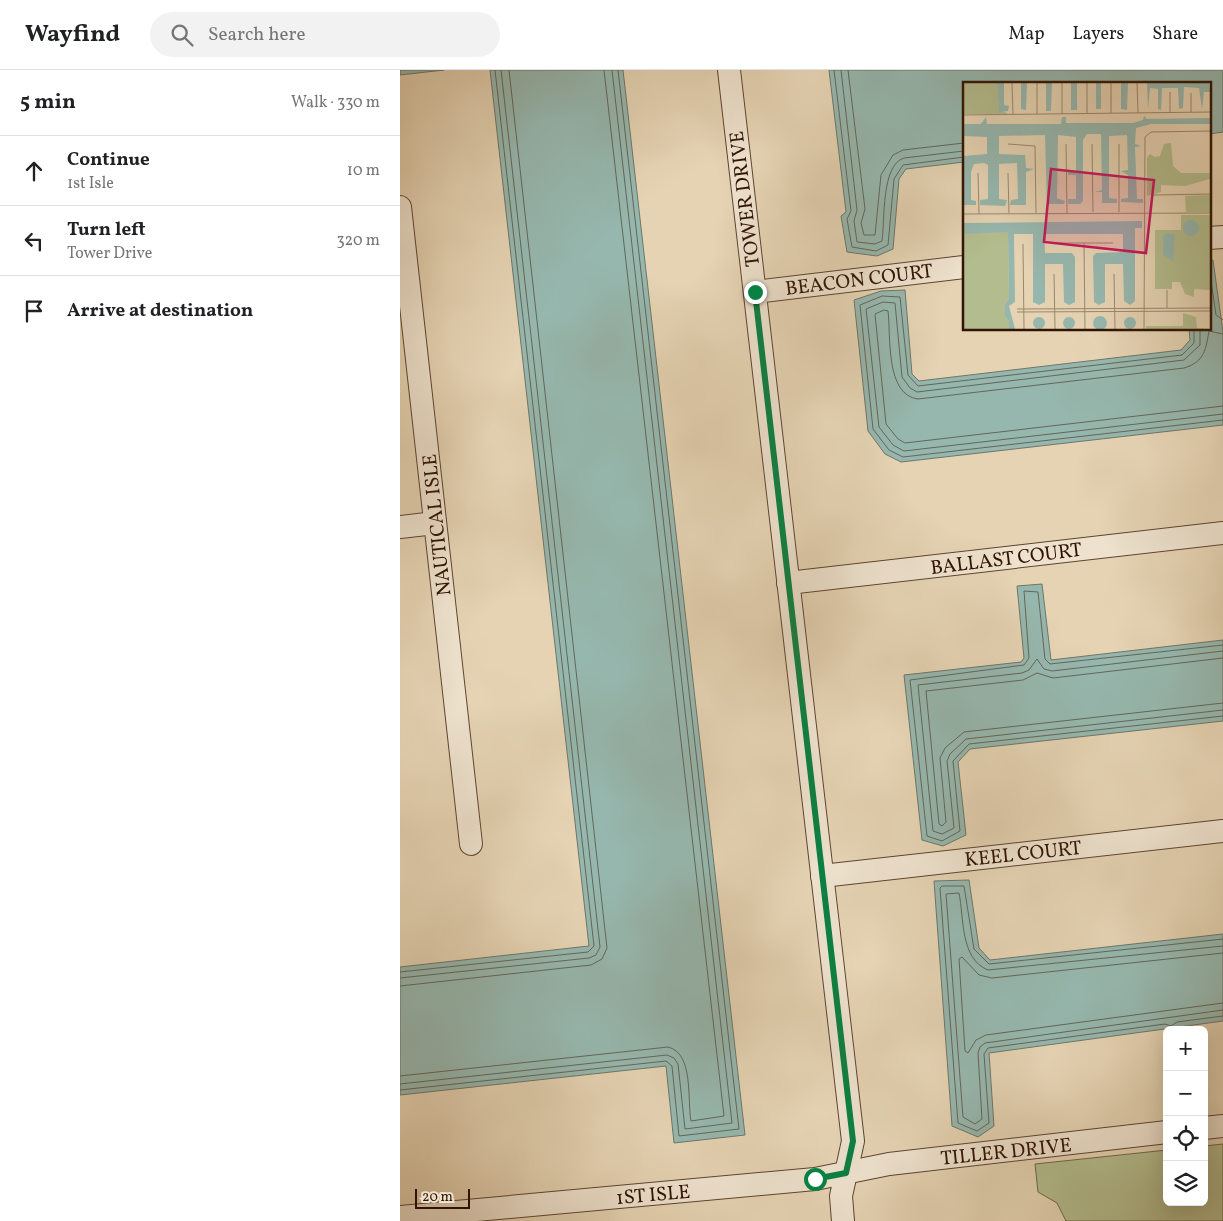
<!DOCTYPE html>
<meta charset="utf-8">
<style>
:root{--surface:#fff;--page:#f2f2f2;--text:#202124;--muted:#757577;--line:#e0e0e0}
body{margin:0;font-family:Vollkorn,serif;background:var(--page);color:var(--text)}
.controls{position:absolute;right:15px;bottom:15px;display:grid;overflow:hidden;border-radius:8px;box-shadow:0 5px 20px #0002}
.controls button{width:45px;height:45px;display:grid;place-items:center;padding:0;border:0;border-bottom:1px solid var(--line);background:var(--surface);color:var(--text);font:25px sans-serif}
.scale{position:absolute;left:15px;bottom:12px;width:55px;box-sizing:border-box;padding-left:5px;border:2px solid #311404;border-top:0;font-size:14px;line-height:18px;white-space:nowrap;color:#311404;-webkit-text-stroke:4px #eee2ce;paint-order:stroke}
.stop{position:absolute;width:15px;height:15px;margin:-11px;border:4px solid #0b8043;border-radius:50%;background:#fff}
.stop.end{background:#0b8043;border-color:#fff;box-shadow:0 1px 5px #0008}
.list{margin:0;padding:0;list-style:none}
h2{display:flex;justify-content:space-between;align-items:center;height:65px;margin:0;padding:0 20px;font-size:21px}
h2 small{font-size:16px;font-weight:400;color:var(--muted)}
.list li{display:grid;grid-template-columns:32px 1fr auto;gap:15px;align-items:center;box-sizing:border-box;height:70px;padding:0 20px;border-top:1px solid var(--line)}
.list b{display:block;font-size:19px;white-space:nowrap}
.list p{margin:0;font-size:16px;white-space:nowrap;color:var(--muted)}
.list em{font-size:16px;font-style:normal;color:var(--muted)}
.icon{flex:none;width:28px;height:28px;fill:none;stroke:currentColor;stroke-width:2;stroke-linecap:round;stroke-linejoin:round}
.map{position:relative;flex:none;width:823px;height:1151px;overflow:hidden}
header{display:flex;align-items:center;gap:30px;box-sizing:border-box;height:70px;padding:0 25px;background:var(--surface);border-bottom:1px solid var(--line)}
header strong{font-size:24px}
nav{display:flex;gap:28px;margin-inline-start:auto;font-size:18px}
.search{width:350px;height:45px;background:var(--page);display:flex;align-items:center;gap:12px;box-sizing:border-box;padding:0 18px;border-radius:28px;color:var(--muted);font-size:19px}
main{display:flex}
aside{flex:1;background:var(--surface)}
.map>svg:first-child{display:block}
.green{fill:#b3bc8e;stroke:#726849}
.water{fill:#96b7ae;stroke:#6e766a}
.lines{fill:none;stroke-linecap:round;stroke-linejoin:round}
.shore{stroke:#646659;stroke-width:1}
.minor-casing{stroke:#5e4430;stroke-width:24}
.minor{stroke:#eee2ce;stroke-width:22}
.route{stroke:#0b8043;stroke-width:6}
.labels{text-anchor:middle;stroke-width:4;stroke-linejoin:round;paint-order:stroke}
.street-label{font-size:20px;fill:#311404;stroke:#eee2ce}
.inset-road{fill:none;stroke:#9d876d;stroke-width:1}
.view{fill:#c2185b;fill-opacity:0.15;stroke:#c2185b;stroke-width:2.5}
.inset-edge{fill:none;stroke:#311404;stroke-width:2.5}
</style>
<header>
<strong>Wayfind</strong>
<div class="search"><svg class="icon" aria-label="search" viewBox="0 0 24 24"><circle cx="10" cy="10" r="6"/><path d="M15 15l6 6"/></svg>Search here</div>
<nav><a>Map</a><a>Layers</a><a>Share</a></nav>
</header>
<main>
<aside>
<h2>5 min<small>Walk · 330 m</small></h2>
<ul class="list">
<li><svg class="icon" aria-label="ahead" viewBox="0 0 24 24"><path d="M12 20V5M6 11l6-6 6 6"/></svg><div><b>Continue</b><p>1st Isle</p></div><em>10 m</em></li>
<li><svg class="icon" aria-label="left" viewBox="0 0 24 24"><path d="M17 20v-9H6M10 6l-5 5 5 5"/></svg><div><b>Turn left</b><p>Tower Drive</p></div><em>320 m</em></li>
<li><svg class="icon" aria-label="arrive" viewBox="0 0 24 24"><path d="M6 21V4h12l-3 4 3 4H6"/></svg><div><b>Arrive at destination</b></div></li>
</ul>
</aside>
<div class="map">
<svg width="823" height="1151" viewBox="0 0 823 1151">
<rect width="100%" height="100%" fill="#e5d3b3"/>
<filter id="stains"><feTurbulence type="fractalNoise" baseFrequency=".004" numOctaves="4"/><feColorMatrix values="0 0 0 0 .2 0 0 0 0 .09 0 0 0 0 .02 0 0 0 .5 -.17"/></filter>
<radialGradient id="worn" r=".72"><stop offset=".6" stop-color="#630" stop-opacity="0"/><stop offset="1" stop-color="#630" stop-opacity=".3"/></radialGradient>
<polygon class="green" points="823,1074 823,1151 666,1151 657,1133 638,1122 635,1094 767,1080 767,1132 804,1132 804,1076"/>
<g class="water">
<polygon points="0,0 44,0 0,5"/>
<polygon points="90,0 223,0 345,1065 274,1073 266,996 0,1025 0,897 189,876"/>
<polygon points="429,0 823,0 823,62 809,64 809,14 564,14 564,92 506,99 499,109 493,179 477,186 447,182 441,146 446,142"/>
<polygon points="813,190 823,262 823,355 501,392 485,384 468,361 454,230 481,221 505,220 512,304 519,311 781,280 790,270 789,259 809,259 809,191"/>
<polygon points="642,514 651,590 823,570 823,651 570,679 558,692 566,765 543,776 522,770 504,605 621,592 624,588 617,516"/>
<polygon points="569,810 579,878 590,890 823,864 823,951 589,983 594,1056 578,1067 552,1056 534,811"/>
</g>
<g class="lines">
<g class="shore">
<polyline points="434,0 451,141 447,149 452,177 476,181 488,175 494,109 503,95 564,87"/>
<path d="M 441,0 L 457,140 L 454,151 L 457,172 L 475,174 L 482,171 C 485,150 481,95 504,88 L 564,81"/>
<polyline points="448,0 465,139 461,153 464,165 475,165 481,105 493,85 503,80 564,73"/>
<polyline points="809,197 816,245 823,250"/>
<polyline points="794,259 794,273 782,285 518,316 508,305 500,227 482,226 460,235 473,359 489,380 503,387 823,350"/>
<polyline points="800,259 800,275 784,290 517,322 510,318 502,307 495,233 483,232 466,239 479,357 493,375 504,381 823,344"/>
<path d="M 823,264 L 809,261 C 806,278 805,292 784,298 L 518,329 C 485,325 491,266 488,241 L 484,240 L 475,244 L 486,354 L 498,369 L 505,373 L 823,336"/>
<polyline points="823,575 650,594 645,589 638,522 624,521 629,588 624,595 510,610 527,766 542,771 560,761 553,691 569,674 823,646"/>
<polyline points="823,581 652,601 644,599 637,589 629,600 622,603 518,615 533,761 542,764 554,758 547,691 550,684 566,669 823,640"/>
<polyline points="823,588 653,608 637,603 623,610 526,621 539,754 542,756 546,752 540,688 545,678 564,662 823,633"/>
<polyline points="823,869 589,894 574,879 564,816 542,816 540,818 558,1053 577,1061 589,1053 584,984 588,978 765,954 771,956 777,952 823,946"/>
<path d="M 823,876 L 588,900 C 560,889 564,847 559,823 L 546,824 L 563,1047 L 575,1054 L 582,1049 L 578,983 L 580,977 L 585,973 L 823,940"/>
<polyline points="823,883 592,908 579,905 562,887 559,889 565,981 568,983 576,970 586,965 823,933"/>
<polyline points="0,902 188,882 194,876 95,0"/>
<polyline points="0,908 189,888 196,885 200,877 101,0"/>
<polyline points="0,916 191,895 202,889 207,878 109,0"/>
<path d="M 0,1006 L 268,977 C 294,983 287,1030 291,1051 L 324,1046 L 204,0"/>
<polyline points="0,1014 267,985 274,988 278,994 285,1059 332,1053 212,0"/>
<polyline points="0,1020 266,991 272,996 279,1066 339,1059 218,0"/>
</g>
<defs>
<g id="minor">
<polyline points="329,0 453,1071 441,1126 443,1151"/>
<polyline points="0,137 71,774"/>
<polyline points="809,168 823,167"/>
<polyline points="355,222 564,197"/>
<polyline points="0,457 35,453"/>
<polyline points="388,513 823,463"/>
<polyline points="422,806 823,761"/>
<polyline points="804,1058 823,1056"/>
<polyline points="0,1147 415,1109 489,1094 767,1062"/>
</g>
</defs>
<use href="#minor" class="minor-casing"/>
<use href="#minor" class="minor"/>
</g>
<g class="lines">
<polyline class="route" points="355,222 453,1071 446,1103 415,1109"/>
</g>
<g class="labels">
<g class="street-label">
<text transform="translate(344 129) rotate(-97)" y="7">TOWER DRIVE</text>
<text transform="translate(459 209) rotate(-7)" y="7">BEACON COURT</text>
<text transform="translate(36 455) rotate(-96)" y="7">NAUTICAL ISLE</text>
<text transform="translate(606 488) rotate(-7)" y="7">BALLAST COURT</text>
<text transform="translate(623 783) rotate(-6)" y="7">KEEL COURT</text>
<text transform="translate(606 1081) rotate(-6)" y="7">TILLER DRIVE</text>
<text transform="translate(253 1124) rotate(-5)" y="7">1ST ISLE</text>
</g>
</g>
<g transform="translate(563 12)">
<rect width="248" height="248" fill="#e5d3b3"/>
<path d="M 0,1 L 34,1 L 36,27 L 45,32 L 0,32 ZM 208,61 L 210,84 L 218,91 L 247,91 L 247,97 L 222,104 L 198,103 L 198,110 L 184,114 L 184,76 L 187,72 L 192,75 L 197,74 L 201,62 ZM 247,113 L 247,130 L 223,130 L 222,114 ZM 218,133 L 247,133 L 247,208 L 231,207 L 231,215 L 222,212 L 217,200 L 209,200 L 209,207 L 192,207 L 192,148 L 218,148 ZM 9,150 L 45,150 L 46,216 L 42,223 L 42,235 L 46,239 L 46,247 L 0,247 L 0,152 ZM 220,231 L 233,235 L 234,246 L 247,247 L 183,247 L 183,244 L 220,244 Z" fill="#b3bc8e"/>
<path d="M 34,1 L 41,1 L 41,23 L 46,24 L 45,29 L 36,30 ZM 58,1 L 64,1 L 63,28 L 58,27 ZM 83,1 L 89,1 L 88,29 L 83,29 ZM 108,1 L 114,1 L 114,28 L 108,28 ZM 133,1 L 138,1 L 138,27 L 133,27 ZM 158,1 L 165,1 L 164,28 L 158,27 ZM 184,1 L 246,1 L 247,10 L 241,10 L 239,27 L 236,6 L 221,5 L 220,26 L 216,27 L 215,6 L 199,6 L 198,28 L 195,27 L 195,7 L 187,6 L 185,27 ZM 181,34 L 184,37 L 247,36 L 247,42 L 188,42 L 173,46 L 172,62 L 178,64 L 172,65 L 174,117 L 180,117 L 180,121 L 158,120 L 158,117 L 165,116 L 165,93 L 158,89 L 165,88 L 164,53 L 146,54 L 146,116 L 154,117 L 154,121 L 139,121 L 139,110 L 132,110 L 139,108 L 138,52 L 124,52 L 120,58 L 120,119 L 117,122 L 105,122 L 105,117 L 113,117 L 113,93 L 105,93 L 105,90 L 113,89 L 113,55 L 95,53 L 94,116 L 102,119 L 101,122 L 84,122 L 82,53 L 36,54 L 36,72 L 62,73 L 63,86 L 71,87 L 63,90 L 63,123 L 47,123 L 48,118 L 55,117 L 54,81 L 36,82 L 36,117 L 44,118 L 42,124 L 17,123 L 17,118 L 25,117 L 25,83 L 21,81 L 11,82 L 8,90 L 8,118 L 13,119 L 13,123 L 0,123 L 0,74 L 24,72 L 24,55 L 0,54 L 0,42 L 18,42 L 23,35 L 24,42 L 98,42 L 99,35 L 103,35 L 103,41 L 170,41 L 180,38 ZM220 146a8 8 0 1 1 16 0a8 8 0 1 1-16 0ZM 179,139 L 179,146 L 172,146 L 172,219 L 167,223 L 161,219 L 160,182 L 142,182 L 142,220 L 136,223 L 131,220 L 130,174 L 133,171 L 160,170 L 160,152 L 81,152 L 82,171 L 109,171 L 112,175 L 112,220 L 106,223 L 101,220 L 100,182 L 82,182 L 82,220 L 76,223 L 70,220 L 70,152 L 51,152 L 52,220 L 46,224 L 52,247 L 46,247 L 46,239 L 42,235 L 42,223 L 46,216 L 45,150 L 0,152 L 0,141 ZM 204,151 L 212,153 L 210,179 L 200,173 L 200,154 ZM130 241a7 7 0 1 1 14 0a7 7 0 1 1-14 0ZM161 241a6 6 0 1 1 12 0a6 6 0 1 1-12 0ZM100 241a6 6 0 1 1 12 0a6 6 0 1 1-12 0ZM70 241a6 6 0 1 1 12 0a6 6 0 1 1-12 0Z" fill="#96b7ae"/>
<path class="inset-road" d="M 49,1 L 50,32M 74,1 L 74,32M 99,1 L 99,32M 124,1 L 124,31M 148,1 L 148,31M 174,1 L 175,31M 207,10 L 207,31M 228,11 L 228,30M 0,33 L 248,30M 45,62 L 72,64 L 73,131M 103,62 L 104,131M 129,62 L 130,130M 156,62 L 156,130M 15,91 L 16,132M 45,91 L 46,131M 190,113 L 248,112M 0,132 L 248,131M 92,161 L 150,161M 121,161 L 122,247M 60,162 L 61,247M 91,192 L 92,247M 151,192 L 152,247M 204,226 L 204,208M 54,227 L 248,226M 54,230 L 248,229M 181,247 L 182,55 L 188,50 L 248,49"/>
<path class="view" d="M 88,87 L 191,98 L 183,171 L 81,160 Z"/>
<rect width="248" height="248" class="inset-edge"/>
</g>
<rect width="100%" height="100%" filter="url(#stains)"/>
<rect width="100%" height="100%" fill="url(#worn)"/>
</svg>
<div class="controls">
<button>+</button>
<button>−</button>
<button><svg class="icon" aria-label="locate" viewBox="0 0 24 24"><circle cx="12" cy="12" r="6"/><path d="M12 2v4M12 18v4M2 12h4M18 12h4"/></svg></button>
<button><svg class="icon" aria-label="layers" viewBox="0 0 24 24"><path d="M12 4l9 5-9 5-9-5zM3 14l9 5 9-5"/></svg></button>
</div>
<div class="scale">20 m</div>
<div class="stop" style="left:415px;top:1109px"></div>
<div class="stop end" style="left:355px;top:222px"></div>
</div>
</main>
